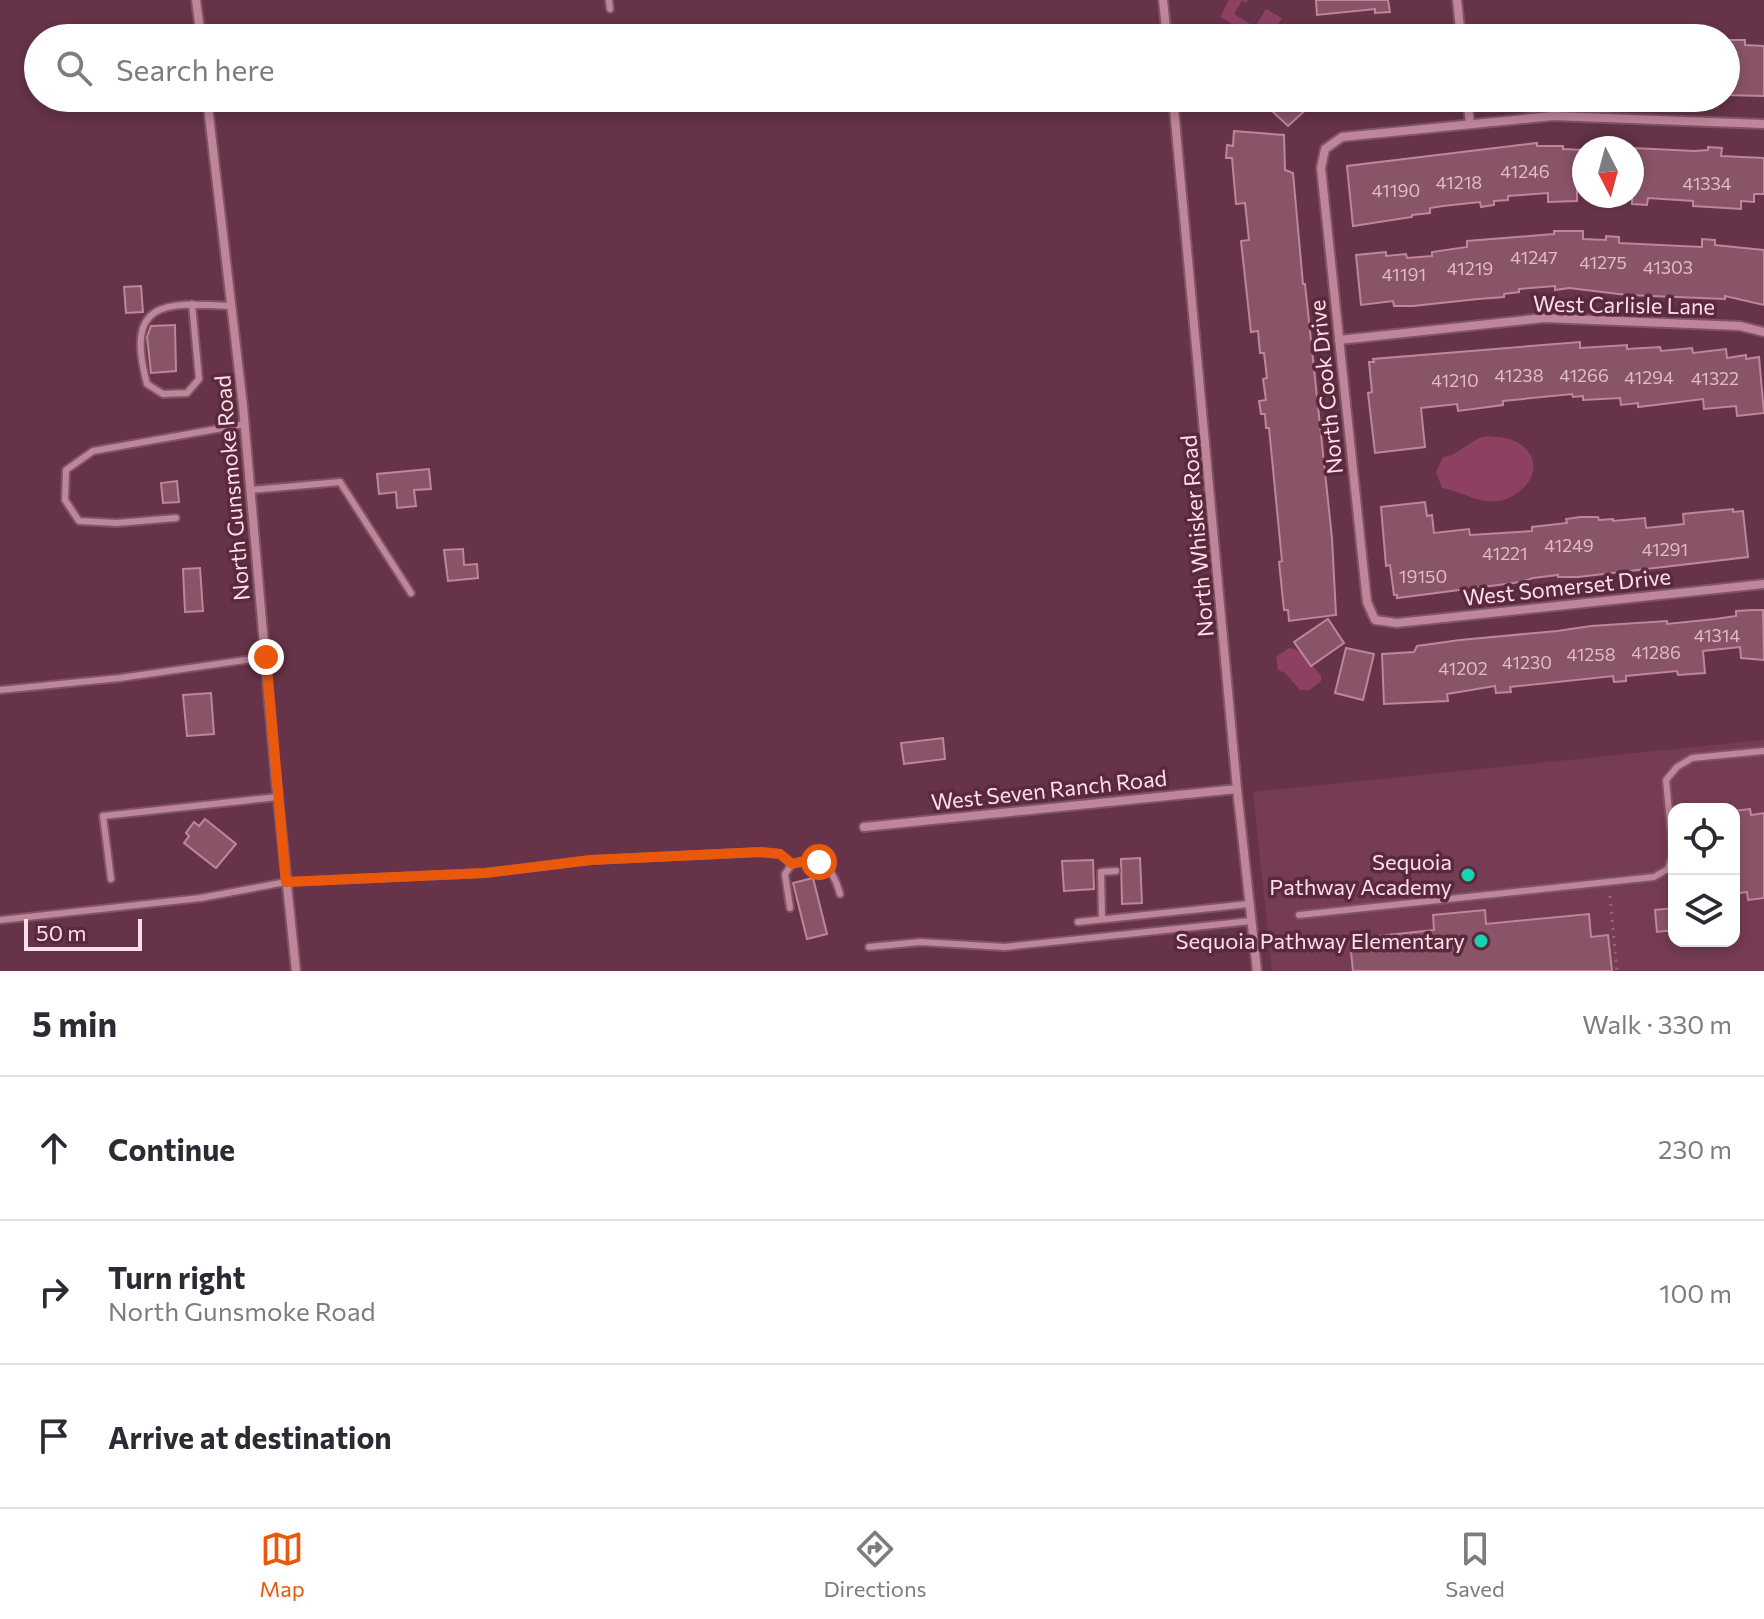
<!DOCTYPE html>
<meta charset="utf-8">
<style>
:root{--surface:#fff;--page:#f7f7f7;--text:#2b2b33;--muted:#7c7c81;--line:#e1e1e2;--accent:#ea580c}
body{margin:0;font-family:Commissioner,sans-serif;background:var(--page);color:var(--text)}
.controls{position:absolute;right:24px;bottom:24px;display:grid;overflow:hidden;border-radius:16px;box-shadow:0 4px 12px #0003}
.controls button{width:72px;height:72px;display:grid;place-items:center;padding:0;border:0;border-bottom:2px solid var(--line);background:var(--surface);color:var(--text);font:40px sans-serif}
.compass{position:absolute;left:1572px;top:136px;width:72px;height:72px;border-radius:50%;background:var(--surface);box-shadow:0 4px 12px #0003;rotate:174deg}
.scale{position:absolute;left:24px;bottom:20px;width:118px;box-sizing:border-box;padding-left:8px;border:4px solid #fedee9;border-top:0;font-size:22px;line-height:28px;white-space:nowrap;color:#fedee9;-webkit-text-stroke:6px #5a293d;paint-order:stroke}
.stop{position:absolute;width:24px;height:24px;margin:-18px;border:6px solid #ea580c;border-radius:50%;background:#fff}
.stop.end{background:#ea580c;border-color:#fff;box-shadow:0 2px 8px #0008}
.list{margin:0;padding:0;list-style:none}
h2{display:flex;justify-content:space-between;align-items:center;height:104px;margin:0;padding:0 32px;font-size:34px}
h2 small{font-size:26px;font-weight:400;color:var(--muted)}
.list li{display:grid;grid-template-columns:52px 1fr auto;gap:24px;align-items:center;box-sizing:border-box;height:144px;padding:0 32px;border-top:2px solid var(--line)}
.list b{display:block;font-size:30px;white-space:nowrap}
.list p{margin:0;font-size:26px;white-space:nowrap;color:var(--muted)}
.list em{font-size:26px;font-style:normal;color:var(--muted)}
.icon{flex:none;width:44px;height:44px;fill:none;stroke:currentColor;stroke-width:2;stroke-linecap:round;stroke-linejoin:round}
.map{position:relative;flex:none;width:1764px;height:971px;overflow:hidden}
.search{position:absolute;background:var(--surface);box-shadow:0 4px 12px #0003;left:24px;right:24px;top:24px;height:88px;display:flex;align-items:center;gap:20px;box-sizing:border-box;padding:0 28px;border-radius:44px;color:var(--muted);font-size:30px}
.sheet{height:536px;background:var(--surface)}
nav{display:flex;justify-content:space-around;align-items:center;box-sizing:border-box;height:112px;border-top:2px solid var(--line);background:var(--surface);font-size:22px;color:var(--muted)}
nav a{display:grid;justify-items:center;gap:4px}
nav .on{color:var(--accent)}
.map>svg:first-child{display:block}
.built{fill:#763c54;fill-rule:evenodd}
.green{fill:#8d4061}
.building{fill:#895368;stroke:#bf859b;stroke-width:2}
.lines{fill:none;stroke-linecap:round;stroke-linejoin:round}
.service-casing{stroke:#7f5466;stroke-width:10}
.minor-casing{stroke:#7f5466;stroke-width:12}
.path{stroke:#946678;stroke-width:3;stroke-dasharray:2 6;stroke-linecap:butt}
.service{stroke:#bf859a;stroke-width:6}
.minor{stroke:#bf859a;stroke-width:8}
.route{stroke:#ea580c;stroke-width:10}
.poi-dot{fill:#16d5b3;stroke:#5a293d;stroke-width:3}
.labels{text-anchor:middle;stroke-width:7;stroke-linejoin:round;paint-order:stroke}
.number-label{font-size:18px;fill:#e1bbc9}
.street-label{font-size:22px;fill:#fedee9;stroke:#5a293d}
.poi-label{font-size:22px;fill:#fedee9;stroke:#5a293d;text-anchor:end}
</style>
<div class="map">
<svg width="1764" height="971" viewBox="0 0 1764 971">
<rect width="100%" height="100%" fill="#663348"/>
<path class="built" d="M 1764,740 L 1764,971 L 1272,971 L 1253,792 ZM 1674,809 L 1734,809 L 1734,941 L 1674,941 Z"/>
<g class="green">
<polygon points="1229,0 1248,0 1246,3 1242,1 1234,14 1255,27 1266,9 1282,18 1273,33 1252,35 1220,17"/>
<path d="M 1488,436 C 1501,437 1515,438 1524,447 C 1548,469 1522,498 1498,501 C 1478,504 1461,491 1442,488 L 1436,472 L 1443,457 L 1452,455 L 1479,438 Z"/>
<path d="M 1289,648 C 1302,648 1312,666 1321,675 L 1321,681 L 1310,690 L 1300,690 L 1285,673 L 1278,670 L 1276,657 Z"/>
</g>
<g class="building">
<polygon points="1316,0 1388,0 1390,12 1375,13 1375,9 1317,15"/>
<polygon points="1726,40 1745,40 1745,45 1764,46 1764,96 1726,95"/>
<polygon points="1258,98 1319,98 1288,126"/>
<polygon points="1234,131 1284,135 1285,170 1293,173 1303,284 1305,284 1332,538 1336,615 1289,621 1288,610 1284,610 1279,562 1282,561 1269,428 1266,428 1265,414 1261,414 1259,401 1266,400 1263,379 1267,378 1264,353 1260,353 1258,331 1251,332 1241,241 1249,240 1245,203 1236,204 1232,158 1226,158 1227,145 1233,146"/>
<polygon points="1537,143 1537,146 1563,146 1563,149 1584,150 1584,180 1577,180 1577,201 1548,202 1548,193 1508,196 1508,200 1494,201 1494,205 1481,207 1480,202 1443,206 1430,208 1430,213 1412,215 1412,217 1353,226 1347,166"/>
<polygon points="1708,147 1722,148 1721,156 1764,158 1764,194 1754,194 1754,202 1741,201 1741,209 1693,206 1693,201 1648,198 1647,205 1632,204 1634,148 1694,151 1708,150"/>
<polygon points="1554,231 1583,231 1583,239 1606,240 1606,236 1619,237 1619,243 1702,247 1702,239 1715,240 1715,245 1764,250 1764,305 1725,296 1725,299 1627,295 1569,288 1555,290 1555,286 1519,289 1519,292 1504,294 1504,297 1478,299 1413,306 1394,306 1393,301 1361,305 1356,255 1386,252 1386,256 1406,254 1407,258 1432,256 1432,252 1467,247 1467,241 1554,234"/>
<polygon points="141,286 143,312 126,313 124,287"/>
<polygon points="175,325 176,371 151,373 147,337 151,326"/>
<polygon points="1580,342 1580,348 1627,345 1627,349 1660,347 1661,351 1692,348 1693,353 1726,349 1727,358 1746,355 1746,359 1759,357 1764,413 1737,416 1736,406 1704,409 1703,399 1638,407 1638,403 1621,405 1620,398 1583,400 1583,396 1573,397 1572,394 1503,401 1503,405 1458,411 1457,404 1421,408 1425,447 1375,453 1368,393 1372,392 1369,362 1374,362 1373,359"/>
<polygon points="429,469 431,489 414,490 416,506 397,508 396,492 379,494 377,474"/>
<polygon points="177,481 179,502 163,503 161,483"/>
<polygon points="1425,502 1427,516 1432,515 1434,533 1469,529 1470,535 1532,531 1532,527 1567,523 1566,519 1580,517 1598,517 1599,520 1613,519 1613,521 1645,518 1646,528 1684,524 1683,514 1733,509 1733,512 1743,511 1748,557 1578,577 1558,577 1558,575 1533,578 1521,582 1397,598 1397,595 1394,595 1390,565 1386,566 1381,507"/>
<polygon points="463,549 464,565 477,564 478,578 448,581 444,550"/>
<polygon points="200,568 203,611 185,612 183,569"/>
<polygon points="1753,610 1763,610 1764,660 1741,658 1740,647 1703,651 1705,673 1678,675 1677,671 1626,676 1626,681 1614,682 1613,676 1548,683 1510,687 1511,692 1496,693 1495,686 1447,694 1448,701 1384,704 1382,654 1414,652 1417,646 1460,640 1557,631 1591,626 1667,621 1667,624 1715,619 1736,616 1736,611"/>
<polygon points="1328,619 1344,643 1311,666 1294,642"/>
<polygon points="1346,648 1374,654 1363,700 1335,693"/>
<polygon points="211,693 214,734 187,736 183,695"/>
<polygon points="943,738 945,759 904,764 901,743"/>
<polygon points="1750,809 1751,815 1764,813 1764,898 1748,900 1747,892 1734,894 1734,811"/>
<polygon points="205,819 236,844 216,868 184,843 189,836 186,833 194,822 199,826"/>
<polygon points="1140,858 1142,903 1122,904 1121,859"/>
<polygon points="1093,860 1094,889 1064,891 1062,861"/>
<polygon points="813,878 827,934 807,939 793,883"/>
<polygon points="1674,908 1674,930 1657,932 1655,910"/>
<polygon points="1485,910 1486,924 1589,914 1591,937 1608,935 1612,971 1353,971 1350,941 1359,940 1358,938 1434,930 1433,915"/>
</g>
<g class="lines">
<defs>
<g id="service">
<polyline points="609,0 610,9"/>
<path d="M 192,304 L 199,379 L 187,393 L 163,394 L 147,384 C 125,301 162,302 231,306"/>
<polyline points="250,490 340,482 411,593"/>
<polyline points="176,518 117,523 79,521 65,500 66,470 93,451 245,424"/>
<polyline points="0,690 120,678 266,657"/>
<polyline points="111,879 103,816 278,797"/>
<path d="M 790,908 L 785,874 L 792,864 C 821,857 832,865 840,894"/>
<polyline points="1299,915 1654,877 1668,869 1673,853 1666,780 1677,767 1692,758 1764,751"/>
<polyline points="1102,919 1101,872 1116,871"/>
<polyline points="0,920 201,898 286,882 485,873 591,860 761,852 780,854 792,864"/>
<polyline points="1078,922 1249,904"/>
<polyline points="869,947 920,942 1005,947 1251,921"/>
</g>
<g id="minor">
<polyline points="196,0 201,38"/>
<polyline points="1163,0 1167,38"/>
<polyline points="1457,0 1461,38"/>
<polyline points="207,98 243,406 276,780 296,971"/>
<polyline points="1173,98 1237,789 1257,971"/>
<polyline points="1467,98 1470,124"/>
<polyline points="1764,124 1553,116 1342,137 1325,149 1321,168 1367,602 1375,620 1397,623 1764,584"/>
<polyline points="1339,340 1544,318 1740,326 1764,332"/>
<polyline points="864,827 1237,789"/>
</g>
</defs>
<use href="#service" class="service-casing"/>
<use href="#minor" class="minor-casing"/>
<polyline class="path" points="1610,896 1617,971"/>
<use href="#service" class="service"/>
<use href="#minor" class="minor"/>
</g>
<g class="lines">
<polyline class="route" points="266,657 286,882 485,873 591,860 761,852 780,854 792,864 804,861 819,862"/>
</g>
<g class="poi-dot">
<circle cx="1468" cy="875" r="8"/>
<circle cx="1481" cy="941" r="8"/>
</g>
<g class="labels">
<g class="number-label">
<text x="1525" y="178">41246</text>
<text x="1459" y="189">41218</text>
<text x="1707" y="190">41334</text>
<text x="1396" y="197">41190</text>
<text x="1534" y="264">41247</text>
<text x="1603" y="269">41275</text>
<text x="1668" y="274">41303</text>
<text x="1470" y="275">41219</text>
<text x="1404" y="281">41191</text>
<text x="1519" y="382">41238</text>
<text x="1584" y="382">41266</text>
<text x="1649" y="384">41294</text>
<text x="1715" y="385">41322</text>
<text x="1455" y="387">41210</text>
<text x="1569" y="552">41249</text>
<text x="1665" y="556">41291</text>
<text x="1505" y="560">41221</text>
<text x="1423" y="583">19150</text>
<text x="1717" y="642">41314</text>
<text x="1656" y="659">41286</text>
<text x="1591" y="661">41258</text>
<text x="1527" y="669">41230</text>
<text x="1463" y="675">41202</text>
</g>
<g class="street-label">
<text transform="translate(1624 305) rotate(1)" y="8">West Carlisle Lane</text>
<text transform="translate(1326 387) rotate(-96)" y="8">North Cook Drive</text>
<text transform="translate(232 488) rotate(-95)" y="8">North Gunsmoke Road</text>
<text transform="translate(1197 536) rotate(-95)" y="8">North Whisker Road</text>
<text transform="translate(1567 587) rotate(-6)" y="8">West Somerset Drive</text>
<text transform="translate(1049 790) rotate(-6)" y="8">West Seven Ranch Road</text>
</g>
<g class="poi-label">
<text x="1452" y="870">Sequoia<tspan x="1452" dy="25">Pathway Academy</tspan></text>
<text x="1465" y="949">Sequoia Pathway Elementary</text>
</g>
</g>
</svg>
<div class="controls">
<button><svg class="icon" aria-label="locate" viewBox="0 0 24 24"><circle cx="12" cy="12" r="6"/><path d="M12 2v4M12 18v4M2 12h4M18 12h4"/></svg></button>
<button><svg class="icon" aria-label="layers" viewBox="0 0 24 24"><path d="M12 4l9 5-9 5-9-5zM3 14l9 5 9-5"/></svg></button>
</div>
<svg class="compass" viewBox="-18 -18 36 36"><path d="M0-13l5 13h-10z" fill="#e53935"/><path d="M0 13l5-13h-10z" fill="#7c7c81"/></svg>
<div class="scale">50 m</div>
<div class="stop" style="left:819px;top:862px"></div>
<div class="stop end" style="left:266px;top:657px"></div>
<div class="search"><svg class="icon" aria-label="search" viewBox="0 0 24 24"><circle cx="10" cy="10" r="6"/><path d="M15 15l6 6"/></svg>Search here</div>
</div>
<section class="sheet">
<h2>5 min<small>Walk · 330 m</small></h2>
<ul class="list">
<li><svg class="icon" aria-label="ahead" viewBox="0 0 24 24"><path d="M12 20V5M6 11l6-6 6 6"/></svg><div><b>Continue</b></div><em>230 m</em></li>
<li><svg class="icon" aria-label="right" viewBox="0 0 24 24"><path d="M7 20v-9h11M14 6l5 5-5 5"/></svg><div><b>Turn right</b><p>North Gunsmoke Road</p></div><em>100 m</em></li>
<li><svg class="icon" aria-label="arrive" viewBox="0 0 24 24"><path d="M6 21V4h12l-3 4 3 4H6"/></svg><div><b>Arrive at destination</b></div></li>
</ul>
</section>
<nav>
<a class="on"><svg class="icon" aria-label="map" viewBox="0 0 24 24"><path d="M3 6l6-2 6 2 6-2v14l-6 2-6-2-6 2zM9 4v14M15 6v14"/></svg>Map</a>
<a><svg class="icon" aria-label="directions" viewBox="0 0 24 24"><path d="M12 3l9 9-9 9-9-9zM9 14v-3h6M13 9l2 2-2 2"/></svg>Directions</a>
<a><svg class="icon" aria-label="saved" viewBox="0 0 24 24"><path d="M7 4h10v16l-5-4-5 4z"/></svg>Saved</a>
</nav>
